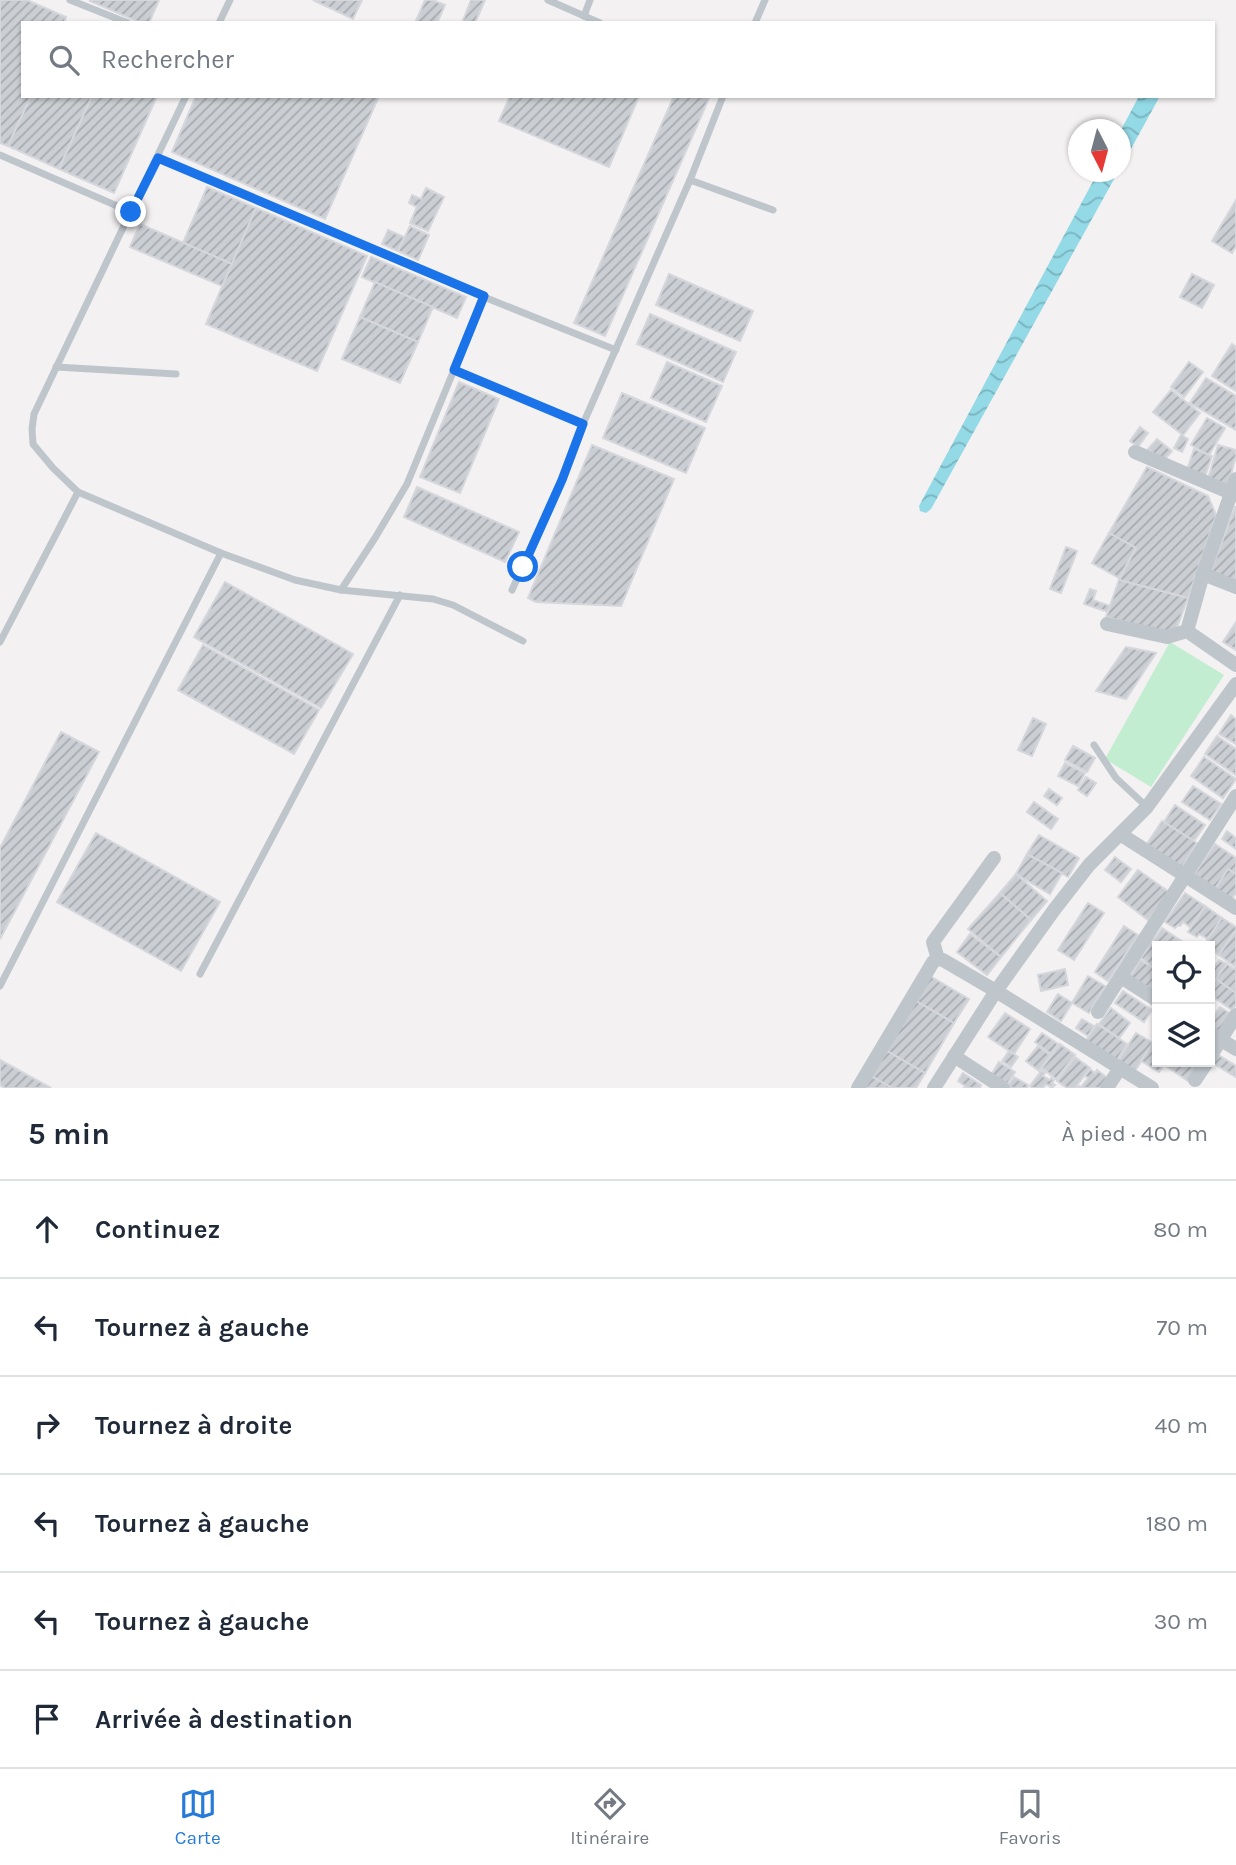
<!DOCTYPE html>
<html lang="fr">
<meta charset="utf-8">
<style>
:root{--surface:#fff;--page:#f2f2f3;--text:#1f2937;--muted:#747a83;--line:#e0e1e3;--accent:#267bd8}
body{margin:0;font-family:Karla,sans-serif;background:var(--page);color:var(--text)}
.controls{position:absolute;right:21px;bottom:21px;display:grid;overflow:hidden;border-radius:0px;box-shadow:0 2px 5px #0004}
.controls button{width:63px;height:63px;display:grid;place-items:center;padding:0;border:0;border-bottom:2px solid var(--line);background:var(--surface);color:var(--text);font:35px sans-serif}
.compass{position:absolute;left:1068px;top:119px;width:63px;height:63px;border-radius:50%;background:var(--surface);box-shadow:0 2px 5px #0004;rotate:174deg}
.stop{position:absolute;width:21px;height:21px;margin:-16px;border:5px solid #1a73e8;border-radius:50%;background:#fff}
.stop.end{background:#1a73e8;border-color:#fff;box-shadow:0 2px 7px #0008}
.list{margin:0;padding:0;list-style:none}
h2{display:flex;justify-content:space-between;align-items:center;height:91px;margin:0;padding:0 28px;font-size:30px}
h2 small{font-size:23px;font-weight:400;color:var(--muted)}
.list li{display:grid;grid-template-columns:46px 1fr auto;gap:21px;align-items:center;box-sizing:border-box;height:98px;padding:0 28px;border-top:2px solid var(--line)}
.list b{display:block;font-size:26px;white-space:nowrap}
.list em{font-size:23px;font-style:normal;color:var(--muted)}
.icon{flex:none;width:38px;height:38px;fill:none;stroke:currentColor;stroke-width:2;stroke-linecap:round;stroke-linejoin:round}
.map{position:relative;flex:none;width:1236px;height:1088px;overflow:hidden}
.search{position:absolute;background:var(--surface);box-shadow:0 2px 5px #0004;left:21px;right:21px;top:21px;height:77px;display:flex;align-items:center;gap:18px;box-sizing:border-box;padding:0 24px;border-radius:0px;color:var(--muted);font-size:26px}
.sheet{height:679px;background:var(--surface)}
nav{display:flex;justify-content:space-around;align-items:center;box-sizing:border-box;height:98px;border-top:2px solid var(--line);background:var(--surface);font-size:19px;color:var(--muted)}
nav a{display:grid;justify-items:center;gap:4px}
nav .on{color:var(--accent)}
.map>svg:first-child{display:block}
.garden{fill:#c3edd1}
.water{fill:url(#water-waves)}
.building{fill:url(#building-hatch);stroke:#d5d7dc;stroke-width:2}
.lines{fill:none;stroke-linecap:round;stroke-linejoin:round}
.lane{stroke:#bec6cc;stroke-width:7}
.street{stroke:#bec6cc;stroke-width:14}
.route{stroke:#1a73e8;stroke-width:9}
</style>
<div class="map">
<svg width="1236" height="1088" viewBox="0 0 1236 1088">
<defs>
<pattern id="water-waves" width="16" height="10" patternUnits="userSpaceOnUse" patternTransform="scale(1.75)"><rect width="16" height="10" fill="#93d9e6"/><path d="M0 5q4-4 8 0t8 0" fill="none" stroke="#7ab3be"/></pattern>
<pattern id="building-hatch" width="6" height="6" patternUnits="userSpaceOnUse" patternTransform="scale(1.75)"><rect width="6" height="6" fill="#cbced3"/><path d="M-1 1l2-2M0 6l6-6M5 7l2-2" fill="none" stroke="#a7aaae"/></pattern>
</defs>
<rect width="100%" height="100%" fill="#f3f1f1"/>
<polygon class="garden" points="1170,642 1224,675 1151,787 1105,759"/>
<g class="water">
<polygon points="1139,96 1160,96 1121,167 1121,130"/>
<polygon points="1098,172 1118,172 931,509 926,513 920,511 919,506"/>
</g>
<g class="building">
<polygon points="0,0 27,0 66,17 64,23 23,23 23,96 31,96 8,146 0,143"/>
<polygon points="91,0 159,0 149,23 141,23 90,1"/>
<polygon points="313,0 362,0 353,19"/>
<polygon points="425,0 433,0 445,5 437,23 415,23"/>
<polygon points="471,0 485,0 475,23 462,23"/>
<polygon points="31,96 92,96 59,169 8,146"/>
<polygon points="92,96 157,96 114,193 59,169"/>
<polygon points="196,96 379,96 325,219 172,152"/>
<polygon points="510,96 639,96 609,167 499,121"/>
<polygon points="674,96 710,96 605,336 574,323"/>
<polygon points="207,187 256,208 232,264 183,243"/>
<polygon points="426,188 444,197 428,231 410,223 417,207 409,203 412,195 421,199"/>
<polygon points="1236,200 1236,246 1232,253 1212,241"/>
<polygon points="256,208 367,256 317,371 206,324"/>
<polygon points="140,224 232,264 222,286 130,247"/>
<polygon points="410,226 429,235 418,260 398,251"/>
<polygon points="388,230 404,237 398,251 382,244"/>
<polygon points="371,257 466,297 457,318 362,277"/>
<polygon points="669,274 753,311 740,341 656,305"/>
<polygon points="1192,274 1214,285 1202,308 1180,297"/>
<polygon points="375,282 433,307 418,342 360,317"/>
<polygon points="650,314 736,352 723,382 637,344"/>
<polygon points="360,317 418,342 400,383 342,359"/>
<polygon points="1232,344 1236,347 1236,391 1212,376"/>
<polygon points="667,362 722,386 706,422 651,398"/>
<polygon points="1189,362 1203,372 1184,397 1171,387"/>
<polygon points="1206,378 1236,396 1236,430 1190,403"/>
<polygon points="459,382 499,399 460,493 420,477"/>
<polygon points="1171,390 1200,413 1183,435 1153,412"/>
<polygon points="622,393 705,428 686,473 603,438"/>
<polygon points="1207,418 1225,428 1209,455 1191,445"/>
<polygon points="1140,427 1148,433 1138,447 1130,441"/>
<polygon points="1181,435 1188,439 1182,452 1174,448"/>
<polygon points="1157,439 1172,451 1163,461 1148,449"/>
<polygon points="592,445 674,479 621,606 536,602 528,598"/>
<polygon points="1218,445 1236,450 1236,456 1228,485 1208,479"/>
<polygon points="1194,449 1212,456 1204,479 1186,473"/>
<polygon points="1147,467 1208,496 1216,515 1188,598 1119,580 1136,548 1109,533"/>
<polygon points="417,487 519,532 505,562 404,517"/>
<polygon points="1235,507 1236,508 1236,584 1210,574"/>
<polygon points="1109,533 1136,548 1119,578 1092,563"/>
<polygon points="1066,547 1077,551 1061,593 1050,589"/>
<polygon points="1119,580 1188,598 1177,627 1167,633 1106,617"/>
<polygon points="225,582 353,654 321,708 194,637"/>
<polygon points="1090,589 1096,591 1093,600 1110,606 1108,612 1084,604"/>
<polygon points="1236,622 1236,650 1223,642"/>
<polygon points="203,645 319,710 294,754 178,690"/>
<polygon points="1126,647 1156,653 1126,699 1096,691"/>
<polygon points="1231,715 1236,719 1236,744 1219,734"/>
<polygon points="1033,718 1046,724 1032,756 1018,750"/>
<polygon points="61,732 99,752 0,939 0,848"/>
<polygon points="1217,736 1236,749 1236,775 1205,754"/>
<polygon points="1073,746 1095,758 1087,772 1065,760"/>
<polygon points="1204,757 1236,779 1223,798 1191,776"/>
<polygon points="1065,763 1085,773 1078,786 1058,776"/>
<polygon points="1086,777 1096,783 1087,796 1078,790"/>
<polygon points="1193,786 1221,804 1210,820 1182,802"/>
<polygon points="1049,789 1062,798 1057,805 1044,796"/>
<polygon points="1034,802 1058,819 1051,829 1027,812"/>
<polygon points="1175,805 1205,825 1194,841 1164,822"/>
<polygon points="1162,821 1197,843 1182,867 1147,844"/>
<polygon points="1227,831 1236,838 1236,849 1222,839"/>
<polygon points="96,833 220,902 181,971 57,902"/>
<polygon points="1039,835 1079,858 1068,877 1027,854"/>
<polygon points="1215,844 1236,858 1236,874 1228,869 1215,889 1194,875"/>
<polygon points="1027,854 1062,873 1050,894 1016,874"/>
<polygon points="1115,857 1131,869 1121,882 1105,870"/>
<polygon points="1228,869 1236,874 1236,893 1231,900 1215,889"/>
<polygon points="1138,870 1169,892 1148,920 1118,897"/>
<polygon points="1016,874 1047,901 1031,920 1000,893"/>
<polygon points="1000,893 1031,920 1001,957 968,929"/>
<polygon points="1185,893 1205,906 1190,927 1183,922 1180,926 1178,925 1175,928 1165,922"/>
<polygon points="1088,903 1104,913 1074,960 1058,950"/>
<polygon points="1205,906 1222,918 1208,939 1199,934 1197,937 1188,932"/>
<polygon points="1222,918 1236,927 1236,930 1219,955 1213,950 1211,954 1210,946 1203,946"/>
<polygon points="1124,926 1138,935 1108,981 1095,972"/>
<polygon points="1162,928 1189,946 1157,946 1157,970 1141,958"/>
<polygon points="1236,930 1236,964 1234,966 1219,955"/>
<polygon points="970,934 1001,957 987,975 957,952"/>
<polygon points="1140,960 1157,970 1157,996 1129,979"/>
<polygon points="1219,960 1227,964 1210,989 1210,966 1214,968"/>
<polygon points="1227,964 1234,969 1236,967 1236,993 1216,979"/>
<polygon points="1065,969 1068,985 1041,991 1038,975"/>
<polygon points="930,976 969,999 954,1023 916,1001"/>
<polygon points="1088,976 1105,986 1089,1013 1072,1003"/>
<polygon points="1216,979 1236,993 1236,1005 1232,1010 1210,995 1210,989"/>
<polygon points="1123,991 1152,1010 1144,1022 1115,1003"/>
<polygon points="1058,994 1072,1003 1061,1021 1047,1012"/>
<polygon points="916,1001 954,1023 925,1073 887,1051"/>
<polygon points="1220,1007 1231,1014 1217,1036 1210,1032 1210,1011 1215,1014"/>
<polygon points="1111,1008 1130,1023 1119,1038 1099,1024"/>
<polygon points="1005,1013 1030,1029 1014,1054 988,1037"/>
<polygon points="1082,1019 1094,1026 1088,1036 1076,1028"/>
<polygon points="1097,1024 1127,1044 1117,1060 1086,1041"/>
<polygon points="1042,1033 1058,1044 1051,1054 1035,1042"/>
<polygon points="1136,1033 1153,1043 1135,1071 1118,1061"/>
<polygon points="1157,1036 1157,1062 1166,1062 1159,1072 1141,1061"/>
<polygon points="1060,1044 1075,1055 1056,1079 1042,1068"/>
<polygon points="1038,1046 1050,1055 1039,1071 1026,1061"/>
<polygon points="887,1051 925,1073 916,1088 892,1088 871,1076"/>
<polygon points="1009,1051 1018,1057 1011,1067 1002,1061"/>
<polygon points="1217,1054 1236,1066 1236,1077 1212,1063"/>
<polygon points="1075,1057 1090,1068 1075,1088 1067,1088 1057,1081"/>
<polygon points="0,1060 51,1088 5,1088 0,1085"/>
<polygon points="999,1062 1015,1072 1006,1086 990,1077"/>
<polygon points="1169,1062 1190,1062 1201,1069 1191,1083 1166,1066"/>
<polygon points="1090,1069 1095,1073 1097,1070 1110,1080 1104,1088 1077,1088 1079,1086 1081,1087 1088,1078 1085,1076"/>
<polygon points="1042,1070 1045,1073 1043,1076 1050,1080 1051,1078 1054,1080 1052,1083 1055,1085 1052,1088 1046,1084 1043,1088 1032,1088 1030,1086"/>
<polygon points="963,1073 981,1085 980,1088 964,1088 965,1086 958,1081"/>
<polygon points="871,1076 892,1088 864,1088"/>
<polygon points="1014,1077 1028,1085 1027,1088 1011,1088 1008,1086"/>
</g>
<g class="lines">
<g class="lane">
<polyline points="70,0 128,23"/>
<polyline points="548,0 600,23"/>
<polyline points="584,16 590,0"/>
<polyline points="219,23 230,0"/>
<polyline points="755,23 765,0"/>
<polyline points="186,96 34,414 32,429 33,444 53,468 78,492 221,553 295,580 341,590 433,599 453,605 523,641"/>
<polyline points="0,155 131,212"/>
<polyline points="158,158 484,297 616,350"/>
<polyline points="690,180 773,210"/>
<polyline points="56,367 176,374"/>
<polyline points="454,370 583,424"/>
<polyline points="341,590 375,538 407,484 484,297"/>
<polyline points="512,590 562,480 583,424 690,180 723,96"/>
<polyline points="0,642 78,492"/>
<polyline points="1094,745 1116,778 1147,807"/>
<polyline points="200,974 400,595"/>
<polyline points="0,986 221,553"/>
</g>
<g class="street">
<polyline points="1135,452 1236,495"/>
<polyline points="1203,574 1236,587"/>
<polyline points="1107,624 1167,637 1187,631 1203,574 1236,479"/>
<polyline points="1187,631 1236,665"/>
<polyline points="1120,834 1236,908"/>
<polyline points="938,959 933,942 994,858"/>
<polyline points="1121,977 1157,1000"/>
<polyline points="1098,1012 1236,796"/>
<polyline points="1210,1033 1236,1049"/>
<polyline points="954,1056 1003,1088"/>
<polyline points="1210,1057 1236,1015"/>
<polyline points="1195,1080 1207,1062"/>
<polyline points="858,1088 933,962 938,959 943,960 996,991 1152,1088"/>
<polyline points="934,1088 996,991 1054,910 1089,865 1147,807 1236,684"/>
<polyline points="1107,1088 1120,1068"/>
</g>
</g>
<g class="lines">
<polyline class="route" points="131,212 158,158 484,296 454,370 583,424 562,480 523,567"/>
</g>
</svg>
<div class="controls">
<button><svg class="icon" aria-label="locate" viewBox="0 0 24 24"><circle cx="12" cy="12" r="6"/><path d="M12 2v4M12 18v4M2 12h4M18 12h4"/></svg></button>
<button><svg class="icon" aria-label="layers" viewBox="0 0 24 24"><path d="M12 4l9 5-9 5-9-5zM3 14l9 5 9-5"/></svg></button>
</div>
<svg class="compass" viewBox="-18 -18 36 36"><path d="M0-13l5 13h-10z" fill="#e53935"/><path d="M0 13l5-13h-10z" fill="#747a83"/></svg>
<div class="stop" style="left:523px;top:567px"></div>
<div class="stop end" style="left:131px;top:212px"></div>
<div class="search"><svg class="icon" aria-label="search" viewBox="0 0 24 24"><circle cx="10" cy="10" r="6"/><path d="M15 15l6 6"/></svg>Rechercher</div>
</div>
<section class="sheet">
<h2>5 min<small>À pied · 400 m</small></h2>
<ul class="list">
<li><svg class="icon" aria-label="ahead" viewBox="0 0 24 24"><path d="M12 20V5M6 11l6-6 6 6"/></svg><div><b>Continuez</b></div><em>80 m</em></li>
<li><svg class="icon" aria-label="left" viewBox="0 0 24 24"><path d="M17 20v-9H6M10 6l-5 5 5 5"/></svg><div><b>Tournez à gauche</b></div><em>70 m</em></li>
<li><svg class="icon" aria-label="right" viewBox="0 0 24 24"><path d="M7 20v-9h11M14 6l5 5-5 5"/></svg><div><b>Tournez à droite</b></div><em>40 m</em></li>
<li><svg class="icon" aria-label="left" viewBox="0 0 24 24"><path d="M17 20v-9H6M10 6l-5 5 5 5"/></svg><div><b>Tournez à gauche</b></div><em>180 m</em></li>
<li><svg class="icon" aria-label="left" viewBox="0 0 24 24"><path d="M17 20v-9H6M10 6l-5 5 5 5"/></svg><div><b>Tournez à gauche</b></div><em>30 m</em></li>
<li><svg class="icon" aria-label="arrive" viewBox="0 0 24 24"><path d="M6 21V4h12l-3 4 3 4H6"/></svg><div><b>Arrivée à destination</b></div></li>
</ul>
</section>
<nav>
<a class="on"><svg class="icon" aria-label="map" viewBox="0 0 24 24"><path d="M3 6l6-2 6 2 6-2v14l-6 2-6-2-6 2zM9 4v14M15 6v14"/></svg>Carte</a>
<a><svg class="icon" aria-label="directions" viewBox="0 0 24 24"><path d="M12 3l9 9-9 9-9-9zM9 14v-3h6M13 9l2 2-2 2"/></svg>Itinéraire</a>
<a><svg class="icon" aria-label="saved" viewBox="0 0 24 24"><path d="M7 4h10v16l-5-4-5 4z"/></svg>Favoris</a>
</nav>
